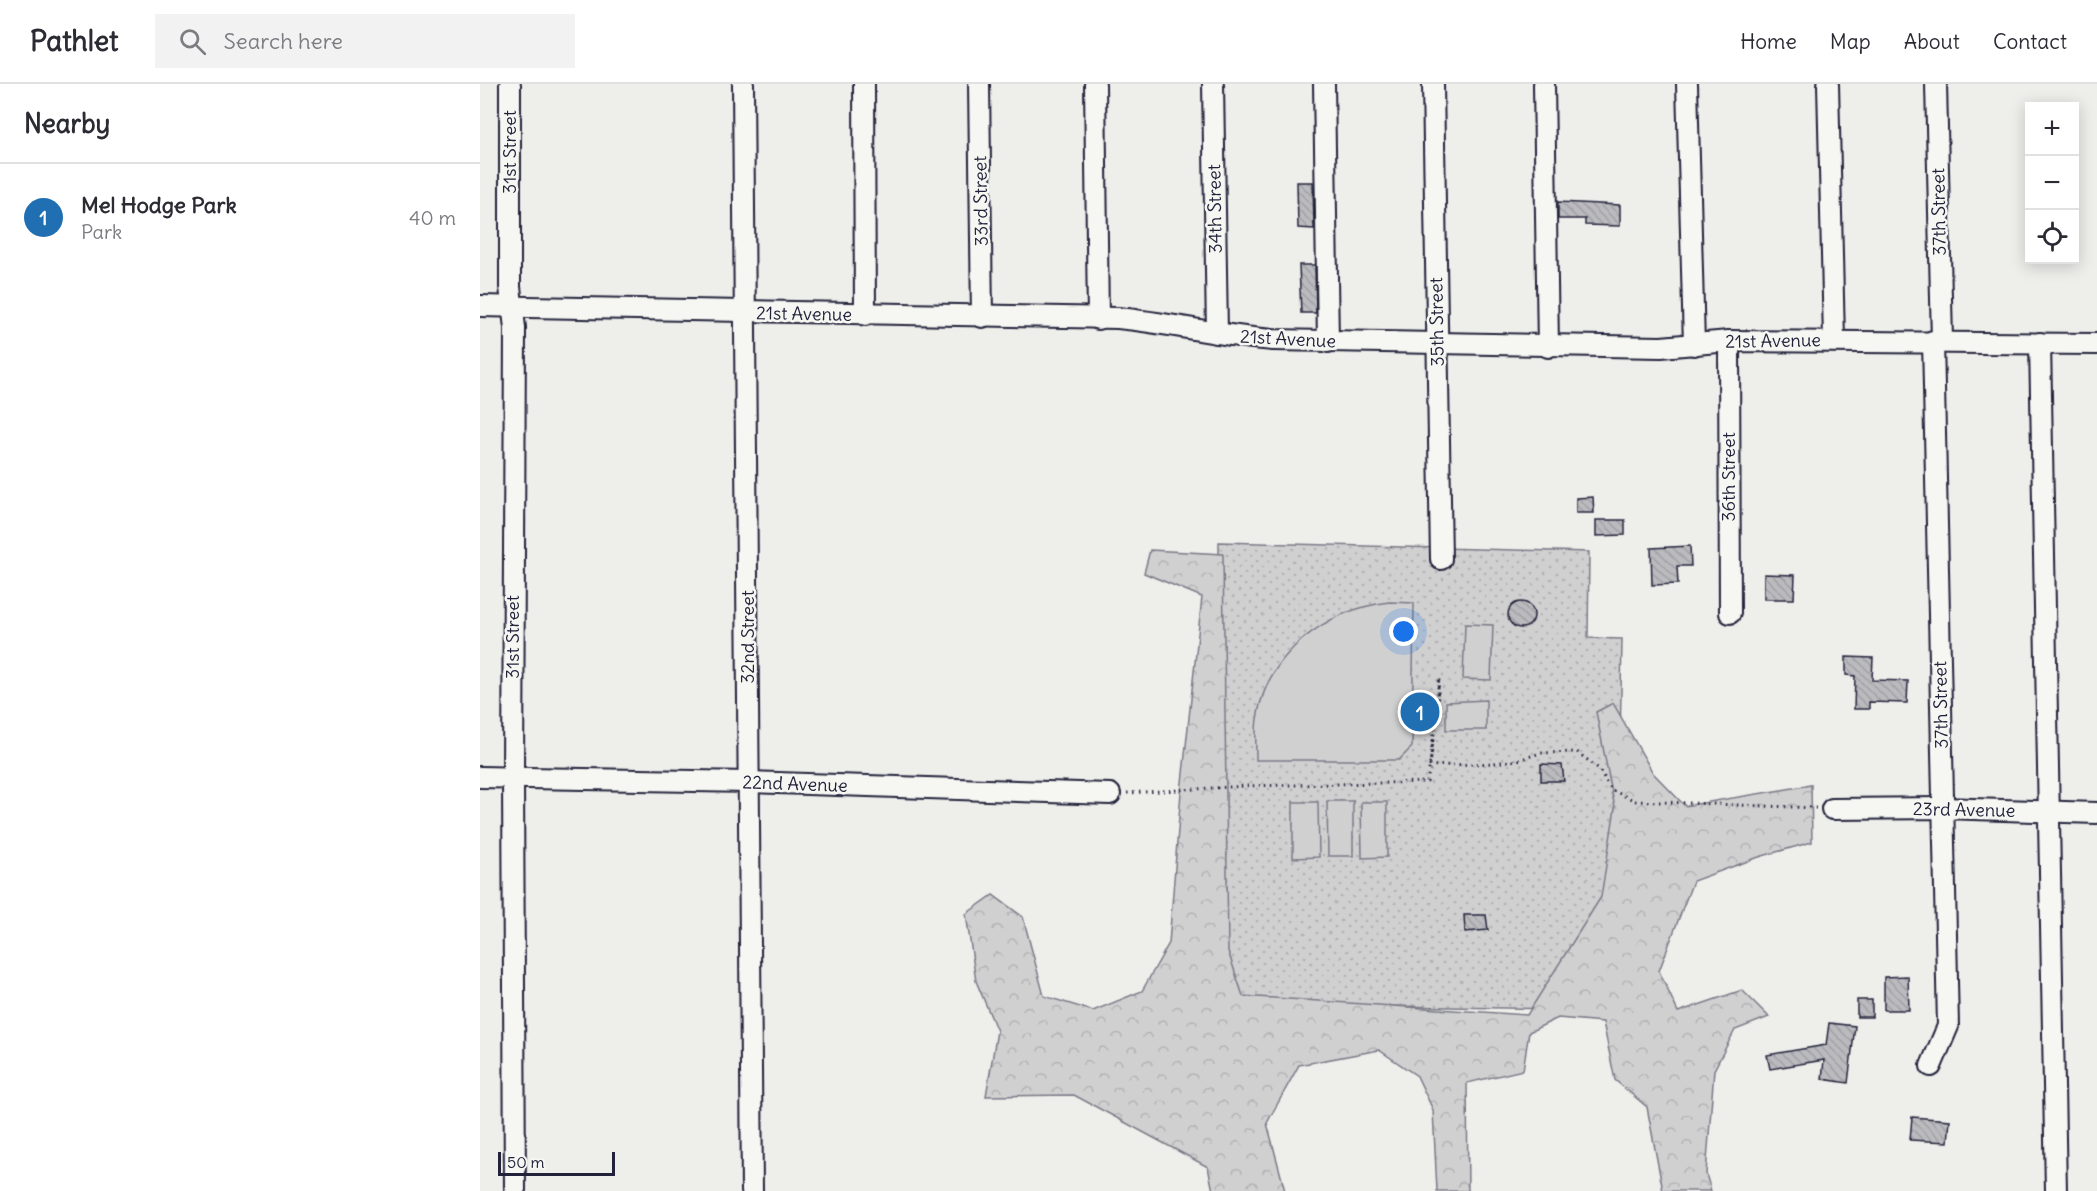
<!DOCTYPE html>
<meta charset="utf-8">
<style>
:root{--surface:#fff;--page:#f2f2f3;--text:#2b2b33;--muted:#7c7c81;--line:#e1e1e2;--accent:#1f6fb2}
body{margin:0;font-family:Delius,sans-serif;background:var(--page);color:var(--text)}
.controls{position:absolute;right:18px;top:18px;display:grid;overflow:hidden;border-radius:0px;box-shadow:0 3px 15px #0003}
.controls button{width:54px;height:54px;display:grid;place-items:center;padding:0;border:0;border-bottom:2px solid var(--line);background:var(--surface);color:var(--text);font:30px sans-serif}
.scale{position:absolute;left:18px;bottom:15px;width:117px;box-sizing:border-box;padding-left:6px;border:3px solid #22223b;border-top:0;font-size:16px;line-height:21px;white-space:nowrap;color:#22223b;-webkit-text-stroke:4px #f6f6f2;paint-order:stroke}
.you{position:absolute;left:924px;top:548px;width:21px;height:21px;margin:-15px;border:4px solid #fff;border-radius:50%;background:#1a73e8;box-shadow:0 0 0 9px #1a73e833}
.badge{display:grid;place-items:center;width:39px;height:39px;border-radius:50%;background:var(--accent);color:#fff;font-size:20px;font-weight:700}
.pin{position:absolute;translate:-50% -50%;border:3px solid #fff;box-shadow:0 2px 6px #0006}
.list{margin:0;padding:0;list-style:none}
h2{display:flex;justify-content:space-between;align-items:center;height:78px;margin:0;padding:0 24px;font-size:26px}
h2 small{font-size:20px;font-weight:400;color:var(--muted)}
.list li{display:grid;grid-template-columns:39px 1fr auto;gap:18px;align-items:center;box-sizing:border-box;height:108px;padding:0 24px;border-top:2px solid var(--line)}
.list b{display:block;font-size:22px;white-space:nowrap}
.list p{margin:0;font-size:20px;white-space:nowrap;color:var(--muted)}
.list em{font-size:20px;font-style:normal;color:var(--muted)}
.icon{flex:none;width:33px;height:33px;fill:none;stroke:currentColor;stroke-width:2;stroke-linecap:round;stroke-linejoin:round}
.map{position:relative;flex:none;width:1617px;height:1107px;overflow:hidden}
header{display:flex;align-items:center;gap:36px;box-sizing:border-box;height:84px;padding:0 30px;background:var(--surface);border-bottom:2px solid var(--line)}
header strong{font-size:28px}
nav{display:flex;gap:33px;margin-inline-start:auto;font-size:21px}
.search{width:420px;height:54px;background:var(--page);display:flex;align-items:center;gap:15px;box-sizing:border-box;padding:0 21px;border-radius:0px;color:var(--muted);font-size:22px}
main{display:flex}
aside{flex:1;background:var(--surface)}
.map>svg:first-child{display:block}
.green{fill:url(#green-dots);stroke:#797986;stroke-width:1.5}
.forest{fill:url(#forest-crowns);stroke:#797986;stroke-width:1.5}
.pitch{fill:#d0d0d1;stroke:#797986;stroke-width:1.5}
.building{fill:url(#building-back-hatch);stroke:#22223b;stroke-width:1.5}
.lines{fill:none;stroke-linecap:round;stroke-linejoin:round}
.minor-casing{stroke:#22223b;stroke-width:24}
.path{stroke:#22223b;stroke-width:3;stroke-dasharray:1.5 4.5;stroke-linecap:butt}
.minor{stroke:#f6f6f2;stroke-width:20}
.labels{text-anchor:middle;stroke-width:5;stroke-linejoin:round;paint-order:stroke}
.street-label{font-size:18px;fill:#22223b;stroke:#f6f6f2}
</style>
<header>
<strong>Pathlet</strong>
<div class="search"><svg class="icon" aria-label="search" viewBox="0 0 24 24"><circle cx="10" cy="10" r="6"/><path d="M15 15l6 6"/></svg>Search here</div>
<nav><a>Home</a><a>Map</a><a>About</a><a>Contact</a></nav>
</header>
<main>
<aside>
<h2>Nearby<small></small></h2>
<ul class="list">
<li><span class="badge">1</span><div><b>Mel Hodge Park</b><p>Park</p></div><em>40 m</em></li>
</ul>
</aside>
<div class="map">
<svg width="1617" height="1107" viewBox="0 0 1617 1107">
<defs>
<pattern id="green-dots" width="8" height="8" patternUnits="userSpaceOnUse" patternTransform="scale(1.5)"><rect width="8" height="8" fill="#d0d0d1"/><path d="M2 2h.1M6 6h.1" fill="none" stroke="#b2b2b4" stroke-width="1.8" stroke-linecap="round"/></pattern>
<pattern id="forest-crowns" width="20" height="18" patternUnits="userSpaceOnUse" patternTransform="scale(1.5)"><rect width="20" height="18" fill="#d0d0d1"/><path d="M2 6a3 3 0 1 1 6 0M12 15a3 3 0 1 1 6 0" fill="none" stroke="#b2b2b4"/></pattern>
<pattern id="building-back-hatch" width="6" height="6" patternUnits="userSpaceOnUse" patternTransform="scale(1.5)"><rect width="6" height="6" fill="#bbbbbf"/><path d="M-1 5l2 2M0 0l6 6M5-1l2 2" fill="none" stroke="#a0a0a5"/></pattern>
</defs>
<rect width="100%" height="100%" fill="#eeeeeb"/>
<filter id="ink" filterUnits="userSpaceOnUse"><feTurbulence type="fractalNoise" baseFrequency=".0167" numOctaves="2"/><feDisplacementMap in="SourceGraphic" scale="12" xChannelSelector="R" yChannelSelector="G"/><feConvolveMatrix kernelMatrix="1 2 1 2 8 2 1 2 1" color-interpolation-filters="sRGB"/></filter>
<g filter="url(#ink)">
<polygon class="green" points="739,458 1109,468 1108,554 1142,555 1135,926 741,919"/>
<polygon class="forest" points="670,466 743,470 748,867 763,912 1047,931 1121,813 1135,724 1116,628 1133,619 1173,689 1205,722 1331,701 1332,758 1279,773 1213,797 1179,887 1198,928 1262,906 1289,933 1255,946 1234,986 1226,1090 1231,1107 1183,1107 1167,1023 1135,996 1123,938 1078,934 1049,948 1043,986 987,999 988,1107 957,1107 953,1026 937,992 899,966 819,981 787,1039 805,1107 733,1107 728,1083 594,1011 506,1012 517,947 496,897 486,830 513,811 543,833 564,912 613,927 662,907 689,859 701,708 722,513 664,489"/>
<g class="pitch">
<path d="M 909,518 L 934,519 L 932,663 L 919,676 L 776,676 C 776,662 775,648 777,635 C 787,569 846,526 909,518 Z"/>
<polygon points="985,540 1013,541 1011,596 983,595"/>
<polygon points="1006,616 1006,646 966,646 966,618"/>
<polygon points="847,717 873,717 873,772 848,772"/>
<polygon points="813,718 838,718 839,773 813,774"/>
<polygon points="881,718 907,718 907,773 882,774"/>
</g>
<g class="building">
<polygon points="817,98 833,98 834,145 818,144"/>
<polygon points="1078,118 1140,121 1140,142 1105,141 1105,135 1078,135"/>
<polygon points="819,181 835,181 836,229 821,229"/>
<polygon points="1113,413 1114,429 1096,429 1096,414"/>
<polygon points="1116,436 1145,436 1145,451 1116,452"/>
<polygon points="1210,462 1211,482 1197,482 1198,500 1172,501 1171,464"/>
<polygon points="1284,490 1315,491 1314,515 1284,515"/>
<circle cx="1041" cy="531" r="13"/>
<polygon points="1366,573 1393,574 1392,596 1428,597 1427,619 1389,618 1389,625 1374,625 1375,592 1366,591"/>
<polygon points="1061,680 1082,681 1084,697 1061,697"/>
<polygon points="984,831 1006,831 1008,846 985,848"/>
<polygon points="1428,892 1429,926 1404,926 1404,893"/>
<rect x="1377" y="916" width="15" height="17"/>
<polygon points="1349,939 1375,942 1368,999 1342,995 1344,976 1290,985 1287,971 1346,961"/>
<polygon points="1432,1033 1470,1036 1468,1058 1430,1056"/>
</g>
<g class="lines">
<defs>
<g id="minor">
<polyline points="30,0 30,203 35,244 33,693 35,1107"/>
<polyline points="263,0 272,1107"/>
<polyline points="384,0 385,231"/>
<polyline points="499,0 502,233"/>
<polyline points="615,0 618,235"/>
<polyline points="733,0 737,249"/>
<polyline points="844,0 848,258"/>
<polyline points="953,0 961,475"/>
<polyline points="1064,0 1068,263"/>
<polyline points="1207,0 1214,261"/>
<polyline points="1348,0 1354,256"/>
<polyline points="1456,0 1462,257"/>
<path d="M 0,222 L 638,234 C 690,239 741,252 793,256 L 1181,263 L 1249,257 L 1617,260"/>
<polyline points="1249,257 1250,529"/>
<polyline points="1560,259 1576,1107"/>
<polyline points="0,693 269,698 630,710"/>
<polyline points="1352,725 1463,724 1617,729"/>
<polyline points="1451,982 1468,942 1453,257"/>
</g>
</defs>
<use href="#minor" class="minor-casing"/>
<path class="path" d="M 647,709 L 767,702 L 947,698 C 953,663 957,629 959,594 L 950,682 L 1014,679 L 1038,676 L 1061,669 L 1097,668 L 1119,685 L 1131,706 L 1156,717 L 1336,724"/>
<use href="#minor" class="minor"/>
</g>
</g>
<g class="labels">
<g class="street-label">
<text transform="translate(30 68) rotate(-90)" y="6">31st Street</text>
<text transform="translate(501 117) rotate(-91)" y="6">33rd Street</text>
<text transform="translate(735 125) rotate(-91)" y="6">34th Street</text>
<text transform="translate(1459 128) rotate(-91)" y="6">37th Street</text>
<text transform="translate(324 230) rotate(1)" y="6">21st Avenue</text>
<text transform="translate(957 238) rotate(-91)" y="6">35th Street</text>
<text transform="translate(808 255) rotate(3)" y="6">21st Avenue</text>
<text transform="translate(1293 257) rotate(-1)" y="6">21st Avenue</text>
<text transform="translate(1249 393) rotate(-90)" y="6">36th Street</text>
<text transform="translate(33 553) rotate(-90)" y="6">31st Street</text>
<text transform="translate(268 553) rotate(-90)" y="6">32nd Street</text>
<text transform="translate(1461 621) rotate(-91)" y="6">37th Street</text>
<text transform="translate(315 700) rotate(2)" y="6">22nd Avenue</text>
<text transform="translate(1484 726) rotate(1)" y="6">23rd Avenue</text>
</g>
</g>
</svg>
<div class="controls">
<button>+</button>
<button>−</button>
<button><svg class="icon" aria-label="locate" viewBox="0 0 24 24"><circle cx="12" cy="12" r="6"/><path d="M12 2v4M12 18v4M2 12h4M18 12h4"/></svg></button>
</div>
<div class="scale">50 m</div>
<div class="you"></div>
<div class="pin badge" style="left:940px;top:628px">1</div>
</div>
</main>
